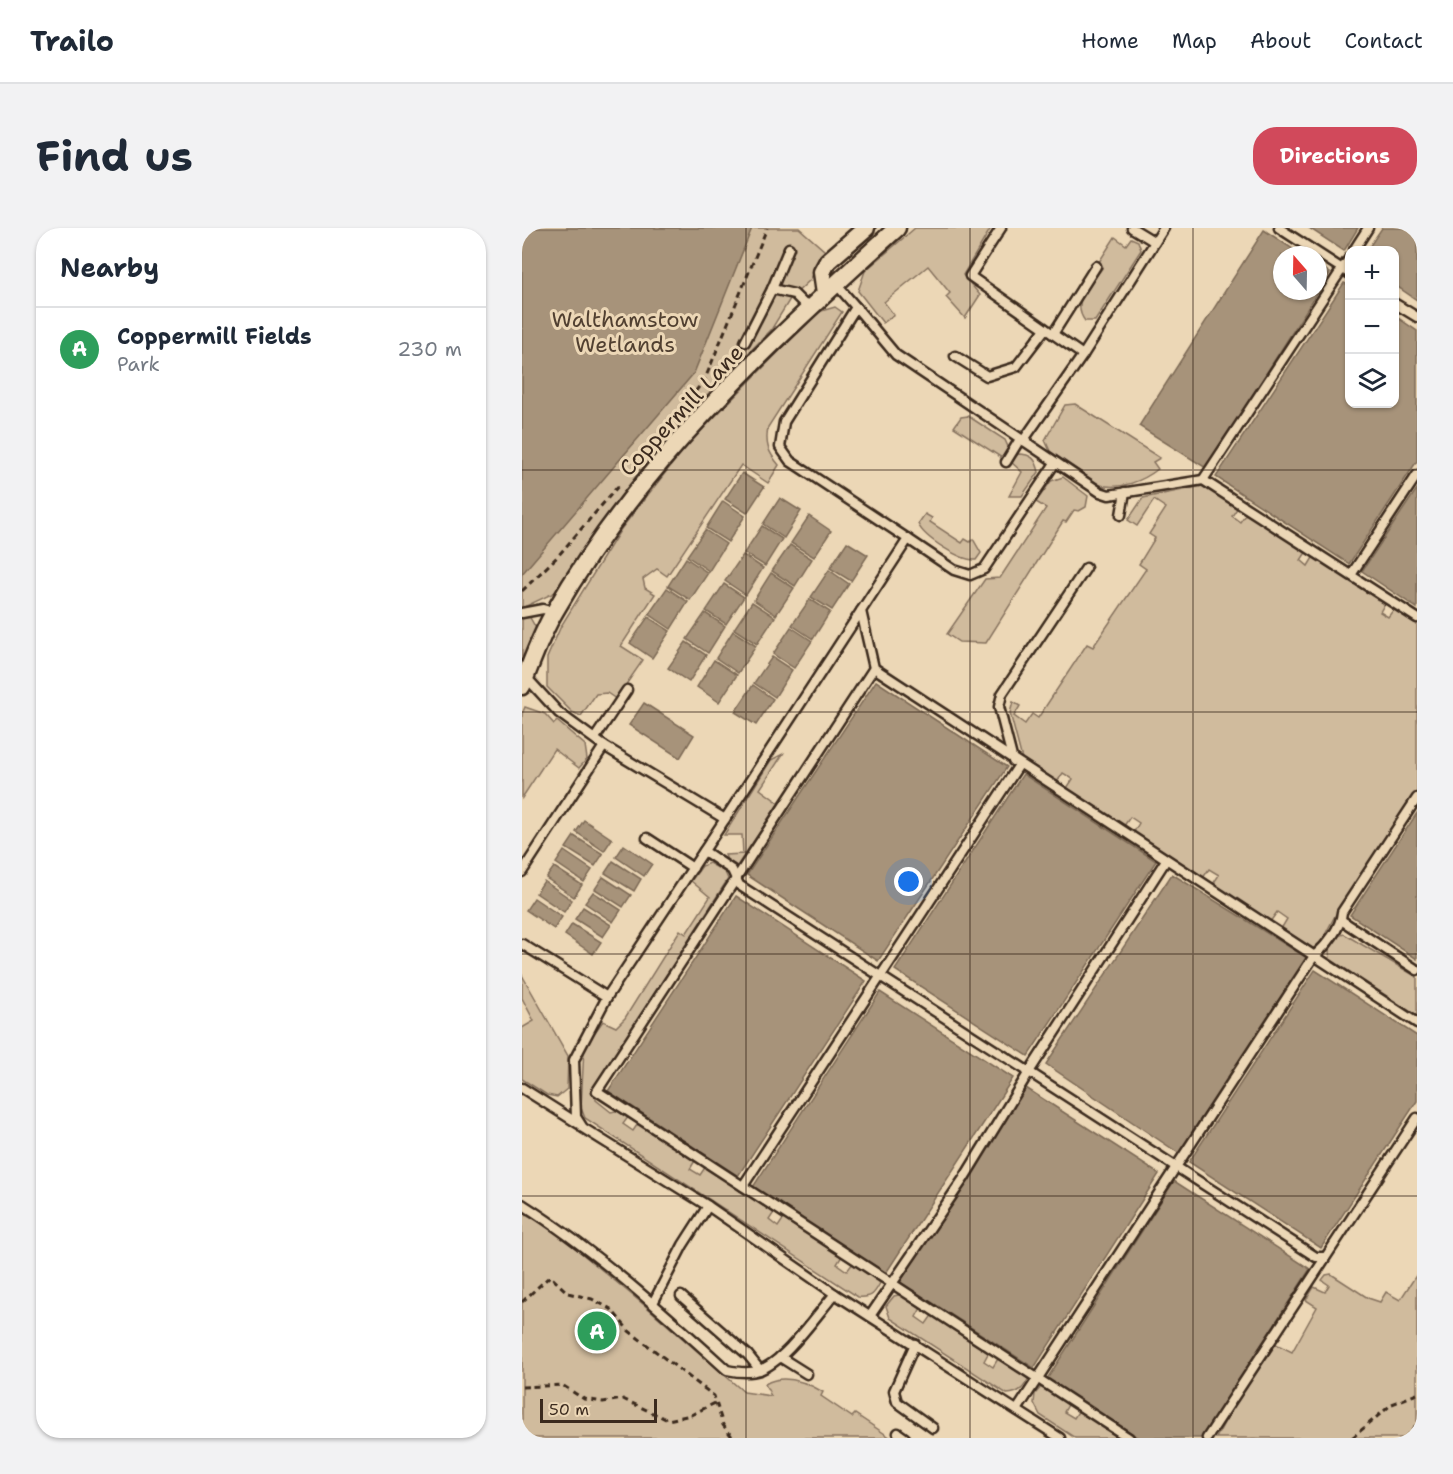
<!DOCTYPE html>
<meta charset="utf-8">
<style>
:root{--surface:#fff;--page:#f2f2f3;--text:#1f2937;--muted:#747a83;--line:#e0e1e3;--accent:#d1495b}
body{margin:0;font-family:"Shantell Sans",sans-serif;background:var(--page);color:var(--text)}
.controls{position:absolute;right:18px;top:18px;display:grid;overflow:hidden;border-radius:12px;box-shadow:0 2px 4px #0004}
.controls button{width:54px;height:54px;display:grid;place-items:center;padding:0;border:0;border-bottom:2px solid var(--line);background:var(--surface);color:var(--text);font:30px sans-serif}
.compass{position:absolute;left:751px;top:18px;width:54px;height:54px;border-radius:50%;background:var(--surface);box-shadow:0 2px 4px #0004;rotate:340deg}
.scale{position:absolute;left:18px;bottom:15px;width:117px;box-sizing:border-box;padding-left:6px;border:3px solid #3b2a1e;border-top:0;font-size:16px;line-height:21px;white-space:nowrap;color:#3b2a1e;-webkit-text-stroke:4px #ecd7b6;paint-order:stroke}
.you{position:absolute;left:387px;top:654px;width:21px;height:21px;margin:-15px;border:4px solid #fff;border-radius:50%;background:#1a73e8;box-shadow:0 0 0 9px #1a73e833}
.badge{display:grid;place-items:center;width:39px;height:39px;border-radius:50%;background:var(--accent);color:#fff;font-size:20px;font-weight:700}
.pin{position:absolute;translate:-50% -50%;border:3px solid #fff;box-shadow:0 2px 6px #0006}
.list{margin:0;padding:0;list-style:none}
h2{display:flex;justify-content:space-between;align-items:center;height:78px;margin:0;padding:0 24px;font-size:26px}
h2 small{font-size:20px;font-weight:400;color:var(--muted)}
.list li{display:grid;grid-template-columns:39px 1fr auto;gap:18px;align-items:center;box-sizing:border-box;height:84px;padding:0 24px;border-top:2px solid var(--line)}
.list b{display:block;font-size:22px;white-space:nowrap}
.list p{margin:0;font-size:20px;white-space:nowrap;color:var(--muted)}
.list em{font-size:20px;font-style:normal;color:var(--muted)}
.icon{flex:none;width:33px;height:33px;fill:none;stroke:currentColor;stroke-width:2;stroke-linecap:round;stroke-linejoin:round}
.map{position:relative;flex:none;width:895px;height:1210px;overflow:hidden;border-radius:24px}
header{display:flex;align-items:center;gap:36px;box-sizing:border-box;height:84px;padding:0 30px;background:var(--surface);border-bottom:2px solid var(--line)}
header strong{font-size:28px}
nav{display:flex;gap:33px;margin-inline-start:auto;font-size:21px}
.intro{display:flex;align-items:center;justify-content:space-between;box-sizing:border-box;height:144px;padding:0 36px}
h1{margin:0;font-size:42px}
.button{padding:15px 27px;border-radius:24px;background:var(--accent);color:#fff;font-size:21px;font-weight:700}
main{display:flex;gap:36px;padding:0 36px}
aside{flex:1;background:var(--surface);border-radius:24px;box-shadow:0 2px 4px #0004}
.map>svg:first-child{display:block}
.green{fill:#d0bb9d;stroke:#86725e;stroke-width:1.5}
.water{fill:#a7937a;stroke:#7c6955;stroke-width:1.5}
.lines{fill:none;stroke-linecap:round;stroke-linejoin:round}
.lane-casing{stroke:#3b2a1e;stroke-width:13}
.street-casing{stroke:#3b2a1e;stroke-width:21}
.path{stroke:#3b2a1e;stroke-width:3;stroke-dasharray:6 4.5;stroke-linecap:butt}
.lane{stroke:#ecd7b6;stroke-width:8}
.street{stroke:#ecd7b6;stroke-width:16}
.grid{fill:none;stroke:#3b2a1e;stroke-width:1.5;stroke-opacity:0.55}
.labels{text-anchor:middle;stroke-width:6;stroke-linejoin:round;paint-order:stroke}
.park-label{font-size:22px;fill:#514031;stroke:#ecd7b6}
.street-label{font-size:22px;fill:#3b2a1e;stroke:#ecd7b6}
</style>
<header>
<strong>Trailo</strong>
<nav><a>Home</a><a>Map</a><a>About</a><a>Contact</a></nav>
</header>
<div class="intro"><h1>Find us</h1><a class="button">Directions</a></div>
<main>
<aside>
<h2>Nearby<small></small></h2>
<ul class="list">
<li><span class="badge" style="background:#2e9e5b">A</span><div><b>Coppermill Fields</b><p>Park</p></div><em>230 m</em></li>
</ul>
</aside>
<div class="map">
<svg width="895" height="1210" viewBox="0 0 895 1210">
<rect width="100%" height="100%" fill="#ecd7b6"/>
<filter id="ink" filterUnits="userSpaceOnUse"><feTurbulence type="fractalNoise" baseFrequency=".0167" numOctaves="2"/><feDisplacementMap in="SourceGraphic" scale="12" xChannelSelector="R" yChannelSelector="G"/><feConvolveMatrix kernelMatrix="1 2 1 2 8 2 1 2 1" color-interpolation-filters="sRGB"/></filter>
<g filter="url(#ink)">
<g class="green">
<polygon points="0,0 277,0 303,23 288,52 268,71 249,102 185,167 122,240 34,364 2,379 15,402 0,437"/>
<polygon points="393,0 469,0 441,47 458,67 443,90 424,69 428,65 406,38 362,74 372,87 361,95 336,63 343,43"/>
<path d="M 593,9 L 604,17 L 609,10 L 616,13 L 619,22 L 573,93 L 563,93 C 548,73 569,56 581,39 L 577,34 Z"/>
<path d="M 313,79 L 320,84 L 246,199 C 243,216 246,224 257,237 L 246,255 L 219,237 L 145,348 L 135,341 L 121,351 L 123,360 L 133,366 L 99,418 L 121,432 L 94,471 L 85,465 L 74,466 L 59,488 L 50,484 L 25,459 L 25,430 L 39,398 L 99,301 L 166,216 L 296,84 Z"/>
<path d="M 553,176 L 638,230 L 631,234 L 636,241 C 621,253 598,262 578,257 L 528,223 L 523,212 L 543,177 Z"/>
<polygon points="446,188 483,212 487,221 480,230 432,199 439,189"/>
<path d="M 496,226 C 510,226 514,231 517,244 L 500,268 L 487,268 L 500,244 L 489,234 Z"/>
<polygon points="541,249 566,268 564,279 557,283 552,282 544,294 541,293 464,415 437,414 425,406 463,351 478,350 524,280 514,274 529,253"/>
<polygon points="681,258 716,279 710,288 718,294 725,284 785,323 779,332 786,338 792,328 829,347 863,375 858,384 866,389 872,381 895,396 895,564 814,686 797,718 792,721 759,701 765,691 755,684 748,694 691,656 697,647 687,641 681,650 612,604 617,595 608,589 602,598 545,560 551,551 541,545 535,554 500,531 488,485 491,474 498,478 492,488 503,496 510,486 516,490 565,416 571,419 624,341 617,336 633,310 627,306 644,280 632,272 615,298 606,292 621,270"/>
<path d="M 403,286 L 410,290 L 408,294 L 440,315 L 443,311 L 448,314 L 451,311 L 459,325 L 454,332 C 439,333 402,310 396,296 Z"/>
<polygon points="3,479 23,486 32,496 35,493 63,517 65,531 57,540 32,521 0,570 0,486"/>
<polygon points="261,526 238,561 257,575 215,638 205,632 203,627 221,626 220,607 202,607 249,532"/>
<path d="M 187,635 L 203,644 L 206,651 L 77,852 L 73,861 L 74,872 L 89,884 L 98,882 L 107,888 L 101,896 L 111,903 L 117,894 L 174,931 L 168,941 L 178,947 L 184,938 L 253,983 L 247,992 L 256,999 L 262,990 L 320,1028 L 315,1036 L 325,1043 L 331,1035 L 358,1055 C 352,1067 349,1070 336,1069 L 63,890 L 59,880 L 62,819 L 81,793 L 94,799 L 103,790 L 158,702 L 164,706 L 188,669 L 169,653 L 180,638 Z"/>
<polygon points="822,706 895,749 895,788 808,731 807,723 816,708"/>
<polygon points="0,747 46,828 45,861 35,869 25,867 0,851 0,800 12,793 0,770"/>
<path d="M 0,984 L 29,1000 L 127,1081 L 222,1164 L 249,1168 L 243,1156 C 262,1145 284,1154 301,1164 L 299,1168 L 330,1189 L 333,1186 L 369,1210 L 0,1210 Z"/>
<polygon points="809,1046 846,1070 858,1074 864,1064 878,1072 895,1046 895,1210 694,1210 713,1175 754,1116 770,1124 795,1079 784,1072 792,1059 803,1064 807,1057 800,1052 804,1047"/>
<path d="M 381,1066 L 400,1078 L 394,1089 L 404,1096 L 411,1086 L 468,1122 L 462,1133 L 471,1139 L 477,1129 L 508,1148 C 502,1160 498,1165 485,1166 L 368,1090 L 364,1078 L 372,1068 Z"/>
<polygon points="520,1158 547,1175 542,1184 552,1190 557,1182 600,1210 553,1210 518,1187 512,1175 513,1166"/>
</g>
<g class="water">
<polygon points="0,0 230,0 172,145 0,346"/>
<polygon points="787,0 836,0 822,23"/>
<polygon points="860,0 895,0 895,72 873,57 872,22 845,22"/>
<polygon points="742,2 780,27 760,27 760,63 796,63 796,37 808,45 684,240 617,198"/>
<polygon points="822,55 828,58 828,176 872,176 873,88 895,103 895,233 827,336 694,249"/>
<polygon points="220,245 242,259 225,285 203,271"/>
<polygon points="895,261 895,380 840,343"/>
<polygon points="258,270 279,283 262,310 241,296"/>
<polygon points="201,273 223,288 206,314 184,300"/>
<polygon points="287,288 309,303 292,329 269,315"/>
<polygon points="240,298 260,311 243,338 222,325"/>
<polygon points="183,302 204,316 187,343 165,328"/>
<polygon points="325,314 346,327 329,353 308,340"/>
<polygon points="268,317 290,331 273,358 250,343"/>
<polygon points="221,327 241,340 224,367 203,353"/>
<polygon points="164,330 186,345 168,372 146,358"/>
<polygon points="307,342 327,356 310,382 289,369"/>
<polygon points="249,345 272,360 254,387 232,372"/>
<polygon points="202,356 222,369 204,396 184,383"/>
<polygon points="145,360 166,374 149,401 127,386"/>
<polygon points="288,371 308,384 291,411 270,397"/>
<polygon points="230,374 253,389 235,416 212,401"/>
<polygon points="183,385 203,398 186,425 165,411"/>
<polygon points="126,389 148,403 130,430 108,415"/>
<polygon points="269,399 290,413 272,440 251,426"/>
<polygon points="211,403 234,418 216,445 194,430"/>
<polygon points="164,414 184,427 167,454 146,440"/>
<polygon points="250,429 270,442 253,469 232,455"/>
<polygon points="192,432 215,447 197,474 175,459"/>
<polygon points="354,453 485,539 356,733 225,647"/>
<polygon points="231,457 251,471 234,497 213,484"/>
<polygon points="122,475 172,507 158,530 107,497"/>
<polygon points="501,546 634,633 506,828 373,742"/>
<polygon points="895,585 895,731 828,687"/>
<polygon points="62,592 90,611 82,623 54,604"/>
<polygon points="52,608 81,626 73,638 44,620"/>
<polygon points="102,617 130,636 122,648 94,629"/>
<polygon points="42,623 70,642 62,654 34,635"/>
<polygon points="91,633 119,651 112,663 83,645"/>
<polygon points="32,639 60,657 52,669 24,650"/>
<polygon points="650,646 785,730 658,926 524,836"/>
<polygon points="81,649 109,667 101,679 73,661"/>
<polygon points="22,653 50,672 42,684 14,665"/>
<polygon points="71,664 99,682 91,694 63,675"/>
<polygon points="214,668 344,753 216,948 86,863"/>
<polygon points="12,670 40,689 32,701 4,682"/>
<polygon points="61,679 89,697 81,709 53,691"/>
<polygon points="50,696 79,714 71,726 43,707"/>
<polygon points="793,742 895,808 895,873 799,1020 667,934"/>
<polygon points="358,764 491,850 364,1045 231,959"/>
<polygon points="504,860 637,946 512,1140 378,1054"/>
<polygon points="652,953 788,1041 679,1210 616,1210 525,1151"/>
</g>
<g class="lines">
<defs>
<g id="lane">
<polyline points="479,0 448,48 561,127"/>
<polyline points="610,0 633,14"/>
<polyline points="757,0 828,46"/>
<polyline points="832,22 846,0"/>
<polyline points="314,56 334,79 262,194 258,219 268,233 386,311 339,383 352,440 895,795"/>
<polyline points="250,61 272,66 287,81"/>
<polyline points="872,75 895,89"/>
<polyline points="334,79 374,127 578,264 587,267 681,252 895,390"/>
<polyline points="531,106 574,38"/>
<polyline points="223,114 250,61 267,20"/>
<polyline points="433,128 465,148 494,139 523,101"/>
<polyline points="501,213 561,127 642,0"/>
<polyline points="484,234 498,211"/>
<polyline points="681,252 828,29"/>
<polyline points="599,287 603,264"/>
<polyline points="386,311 432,342 448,347 462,341 533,235"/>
<polyline points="829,347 895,247"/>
<polyline points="0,385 21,381 32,384"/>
<polyline points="352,440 75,863 607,1210"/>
<polyline points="73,510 105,462"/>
<polyline points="82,518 203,591 339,383"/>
<polyline points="491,533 477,479 480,466 564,340"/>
<polyline points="203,591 85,769 52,832 54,889 61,900 186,978 313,1066 538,1210"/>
<polyline points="125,610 171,640"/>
<polyline points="182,623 210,642 217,657 794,1029 803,1029"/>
<polyline points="0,644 82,518 37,485 4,449"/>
<polyline points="819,692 895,742"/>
<polyline points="0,716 85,769"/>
<polyline points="0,860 57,896"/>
<polyline points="221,958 497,537"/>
<path d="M 0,976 C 74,1023 140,1083 205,1142 C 215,1144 227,1146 237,1142 C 263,1134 295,1086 313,1066"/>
<polyline points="159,1068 226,1127 238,1142"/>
<polyline points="131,1075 161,1017 186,978"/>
<polyline points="348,1088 442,950 507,844 644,632"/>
<polyline points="393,1116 372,1163 375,1174 411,1200"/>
<polyline points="258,1129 285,1146"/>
<path d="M 495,1182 L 792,728 C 804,718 819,700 820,684 L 895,570"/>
<polyline points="376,1205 383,1210"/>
<polyline points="685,1210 895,890"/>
</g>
<g id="street">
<polyline points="303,65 300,44 306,33 344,0"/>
<path d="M 0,458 C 10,433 19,406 33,383 C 118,233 249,115 375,0"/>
</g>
</defs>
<use href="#lane" class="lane-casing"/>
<use href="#street" class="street-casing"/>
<g class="path">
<polyline points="141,205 183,151 245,0"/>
<polyline points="0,363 35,329 98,256"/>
<polyline points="0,1074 28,1048 46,1065 70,1071 89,1081 107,1103 192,1168 201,1197 211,1210"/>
<polyline points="0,1159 40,1157 62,1171 81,1174 101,1171 146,1192 169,1187 195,1174"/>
<polyline points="830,1210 870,1176 895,1166"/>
<polyline points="883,1210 895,1196"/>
</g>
<use href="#lane" class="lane"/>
<use href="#street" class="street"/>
</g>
</g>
<path class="grid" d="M 224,0 L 224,1210M 448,0 L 448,1210M 671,0 L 671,1210M 0,242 L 895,242M 0,484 L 895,484M 0,726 L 895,726M 0,968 L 895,968"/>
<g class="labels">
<g class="park-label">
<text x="103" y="99">Walthamstow<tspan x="103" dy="25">Wetlands</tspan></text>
</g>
<g class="street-label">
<text transform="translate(159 182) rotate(-47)" y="8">Coppermill Lane</text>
</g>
</g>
</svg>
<div class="controls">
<button>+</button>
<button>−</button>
<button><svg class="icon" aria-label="layers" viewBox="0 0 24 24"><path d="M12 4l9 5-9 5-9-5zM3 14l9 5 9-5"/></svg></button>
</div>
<svg class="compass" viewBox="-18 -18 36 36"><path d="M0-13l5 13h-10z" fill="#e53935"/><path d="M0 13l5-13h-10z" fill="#747a83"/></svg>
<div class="scale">50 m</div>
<div class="you"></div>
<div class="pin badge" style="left:75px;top:1103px;background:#2e9e5b">A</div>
</div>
</main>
